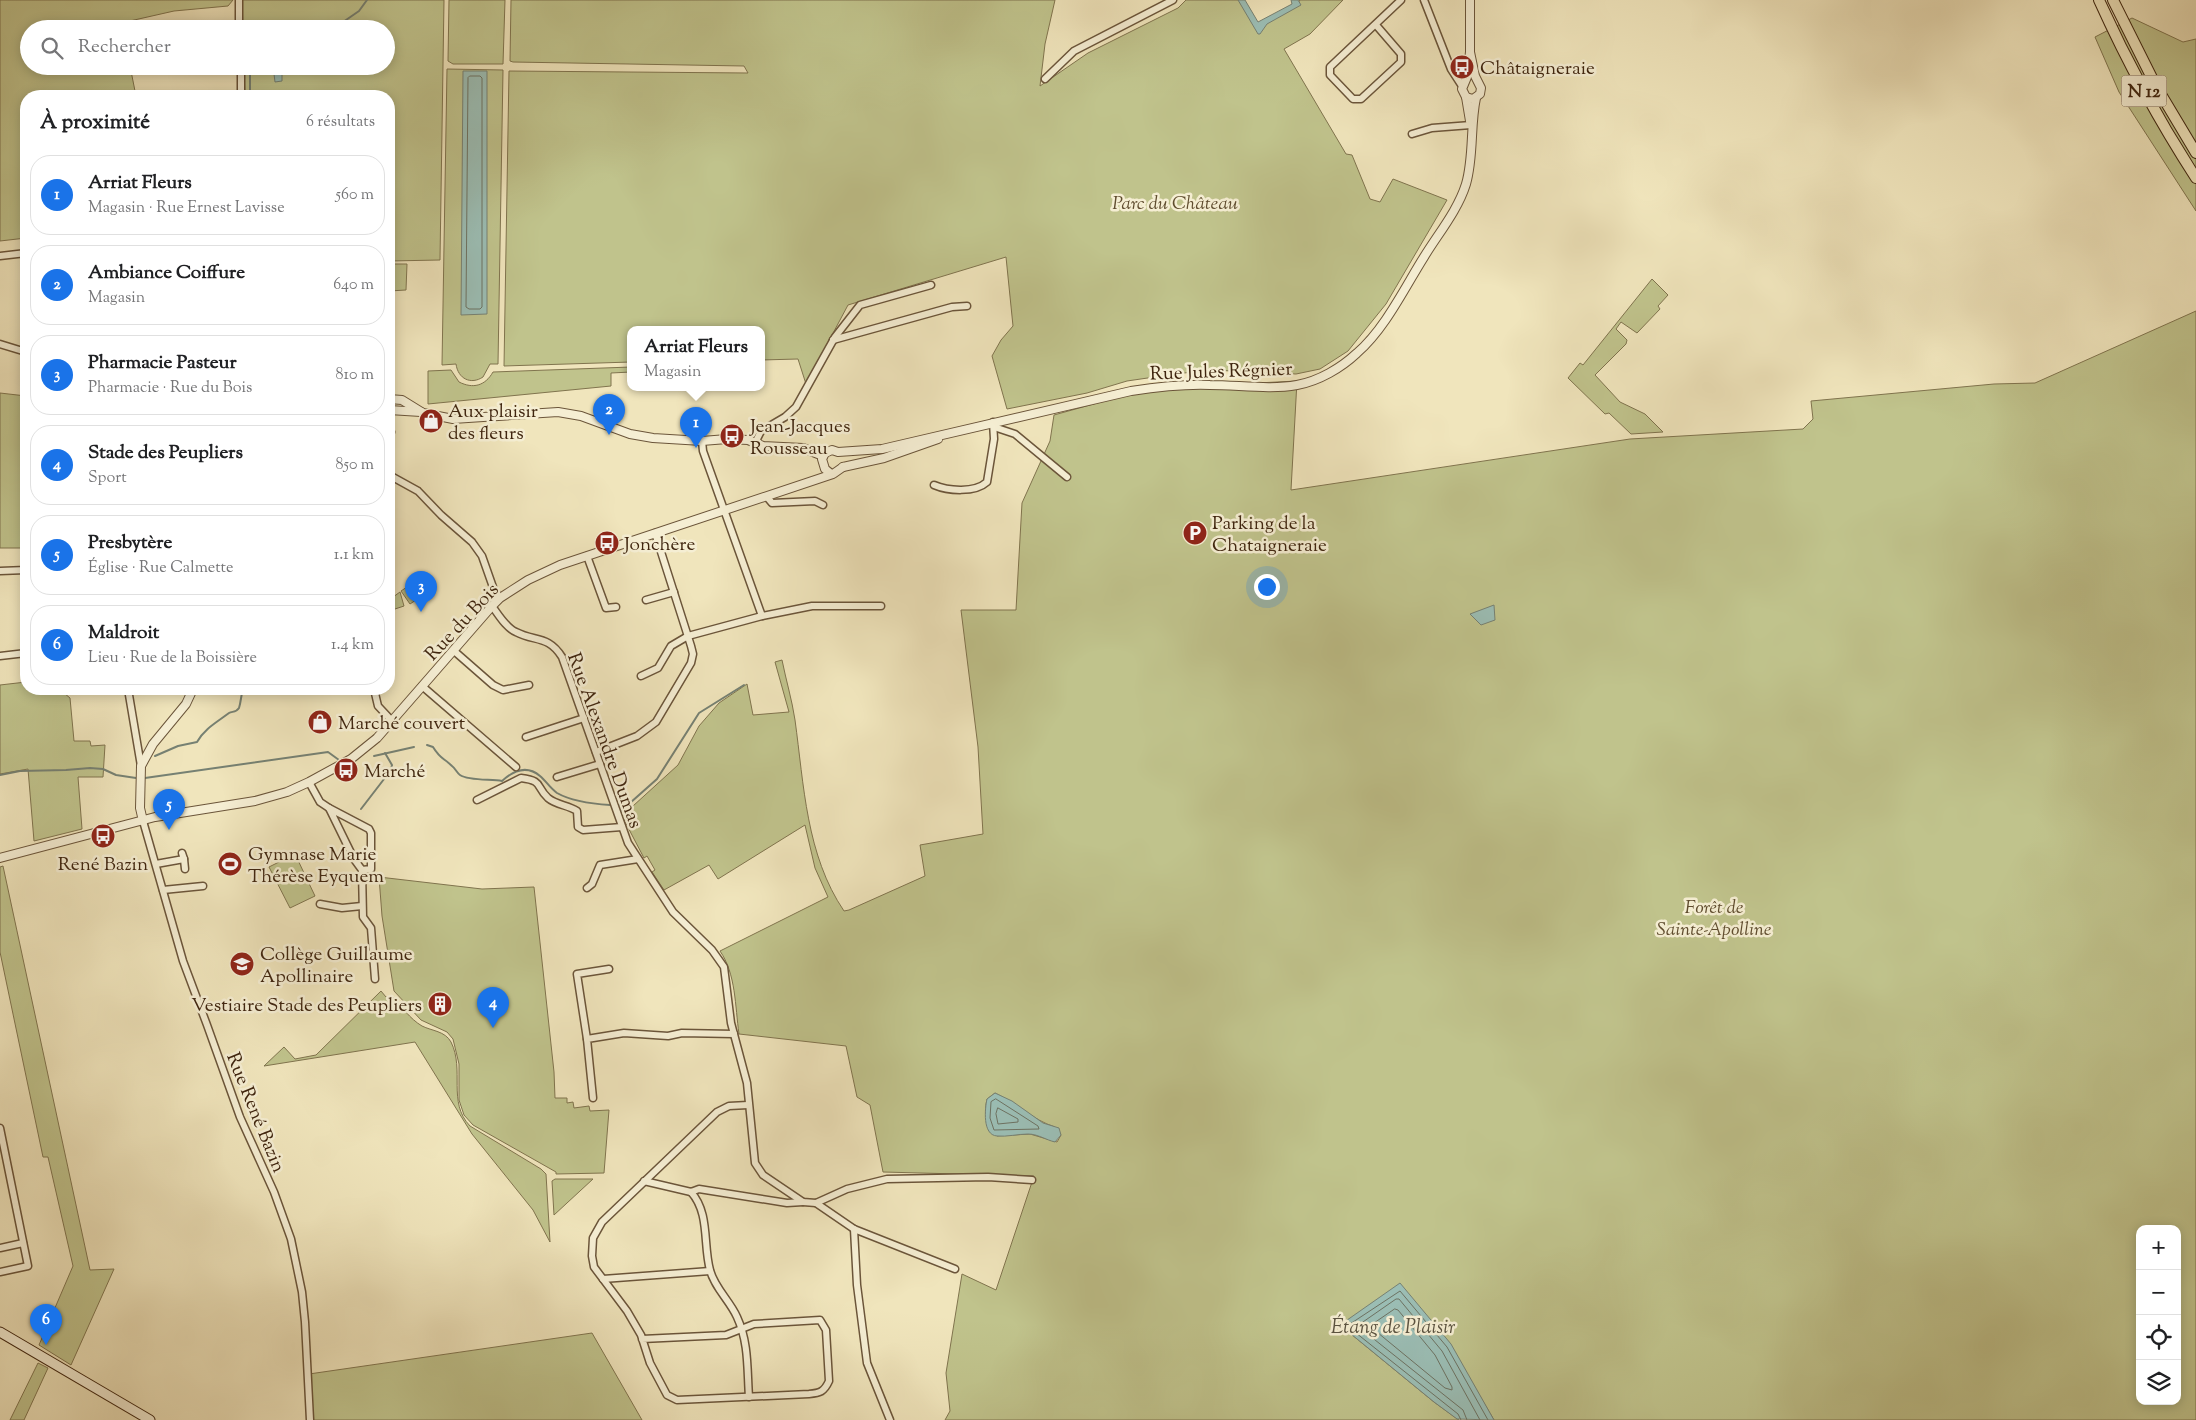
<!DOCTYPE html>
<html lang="fr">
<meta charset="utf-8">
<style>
:root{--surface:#fff;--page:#f2f2f2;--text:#202124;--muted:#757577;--line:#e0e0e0;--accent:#1a73e8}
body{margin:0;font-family:"Sorts Mill Goudy",serif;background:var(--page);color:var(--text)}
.controls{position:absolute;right:15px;bottom:15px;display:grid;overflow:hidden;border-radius:10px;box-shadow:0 2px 12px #0003}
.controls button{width:45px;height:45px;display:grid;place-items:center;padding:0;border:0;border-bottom:1px solid var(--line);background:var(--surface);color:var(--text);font:25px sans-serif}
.you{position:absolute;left:1266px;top:586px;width:18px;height:18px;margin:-12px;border:4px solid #fff;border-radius:50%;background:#1a73e8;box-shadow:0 0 0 8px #1a73e833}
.badge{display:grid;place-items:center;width:32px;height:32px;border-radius:50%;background:var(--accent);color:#fff;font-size:16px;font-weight:700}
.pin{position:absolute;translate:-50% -41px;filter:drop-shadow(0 1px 2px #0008)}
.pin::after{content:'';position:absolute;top:26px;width:18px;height:15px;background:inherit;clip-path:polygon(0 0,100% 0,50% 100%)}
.popup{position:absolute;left:627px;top:326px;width:138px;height:65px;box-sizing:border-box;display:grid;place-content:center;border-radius:10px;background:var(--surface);filter:drop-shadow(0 1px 4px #0005);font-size:16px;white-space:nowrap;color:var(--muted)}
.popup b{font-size:19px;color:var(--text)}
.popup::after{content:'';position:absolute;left:50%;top:100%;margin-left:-10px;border:10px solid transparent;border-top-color:var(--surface)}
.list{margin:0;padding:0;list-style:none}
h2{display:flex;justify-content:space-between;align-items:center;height:65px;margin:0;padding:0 20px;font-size:21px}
h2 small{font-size:16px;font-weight:400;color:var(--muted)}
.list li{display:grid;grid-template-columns:32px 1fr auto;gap:15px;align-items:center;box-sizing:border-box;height:80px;margin:0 10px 10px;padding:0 10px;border:1px solid var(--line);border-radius:20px}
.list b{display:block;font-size:19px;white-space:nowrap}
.list p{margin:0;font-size:16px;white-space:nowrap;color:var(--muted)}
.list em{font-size:16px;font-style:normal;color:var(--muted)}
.icon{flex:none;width:28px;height:28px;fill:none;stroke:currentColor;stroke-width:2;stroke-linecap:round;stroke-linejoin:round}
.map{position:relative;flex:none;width:2196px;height:1420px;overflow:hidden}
.search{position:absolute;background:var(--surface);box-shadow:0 2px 12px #0003;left:20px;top:20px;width:375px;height:55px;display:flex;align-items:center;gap:12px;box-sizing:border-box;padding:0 18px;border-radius:28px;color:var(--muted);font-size:19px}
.panel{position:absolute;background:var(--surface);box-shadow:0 2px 12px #0003;left:20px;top:90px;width:375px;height:605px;border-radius:20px}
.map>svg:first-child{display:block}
.green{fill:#c0c38c;stroke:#80744e;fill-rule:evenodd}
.water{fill:#9bbeb5;stroke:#768173}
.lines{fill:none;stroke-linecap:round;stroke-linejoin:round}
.shore{stroke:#6d7262;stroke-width:1}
.stream{stroke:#768173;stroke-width:2}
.minor-casing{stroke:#6b553a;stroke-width:9}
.tertiary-casing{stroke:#6b553a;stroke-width:10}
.secondary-casing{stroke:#3f250f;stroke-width:11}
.trunk-casing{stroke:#3f250f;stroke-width:12}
.minor{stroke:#f5eed3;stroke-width:6}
.tertiary{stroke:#f5eed3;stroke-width:8}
.secondary{stroke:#f5eed3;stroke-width:9}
.trunk{stroke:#f0e5bc;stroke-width:10}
.labels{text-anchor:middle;stroke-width:5;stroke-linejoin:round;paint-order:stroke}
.shield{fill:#f5eed3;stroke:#76614a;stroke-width:1}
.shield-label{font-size:18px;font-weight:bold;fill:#3f250f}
.poi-label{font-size:19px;fill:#3f250f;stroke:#f5eed3;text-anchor:start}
.park-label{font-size:19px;font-style:italic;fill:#5f4c2e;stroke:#f5eed3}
.street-label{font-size:19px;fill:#3f250f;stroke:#f5eed3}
.water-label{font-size:20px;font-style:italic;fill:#5b5341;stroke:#f5eed3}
</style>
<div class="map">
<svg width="2196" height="1420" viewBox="0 0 2196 1420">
<rect width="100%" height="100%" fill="#f0e5bc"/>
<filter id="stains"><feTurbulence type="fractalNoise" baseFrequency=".004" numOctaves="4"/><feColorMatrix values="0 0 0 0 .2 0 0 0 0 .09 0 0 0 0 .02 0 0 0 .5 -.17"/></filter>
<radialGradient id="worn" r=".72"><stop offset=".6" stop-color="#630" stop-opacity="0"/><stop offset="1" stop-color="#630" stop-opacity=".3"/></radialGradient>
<g class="green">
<polygon points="0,0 233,0 228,6 174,11 121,23 121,29 29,29 29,66 130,66 136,96 26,96 26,238 0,241"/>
<polygon points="242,0 444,0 440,260 389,261 389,96 245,96 244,66 386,66 386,29 243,29"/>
<polygon points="449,0 505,0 503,64 453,64 448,61"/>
<polygon points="511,0 1055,0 1045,44 1040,86 1088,53 1178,8 1186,0 1239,0 1255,26 1296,5 1300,0 1343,0 1310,34 1284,49 1346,154 1352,155 1370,199 1380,202 1393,179 1447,200 1386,304 1348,351 1320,369 1296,374 1211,370 1175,374 1127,381 1087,393 1007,409 992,356 1001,340 1013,326 1006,257 848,305 806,384 798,359 761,360 761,329 631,329 631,362 504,366 509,71 748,73 744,66 513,62 510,61"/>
<polygon points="2132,18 2183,42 2196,39 2196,211 2119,92 2095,37"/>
<path d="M 447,69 L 503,70 L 498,364 L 490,364 L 483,377 C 471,385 458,379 456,364 L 442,365 Z"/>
<polygon points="389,264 407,264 406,290 389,291"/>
<polygon points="1652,279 1668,295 1658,306 1660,309 1637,333 1621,322 1616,329 1627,340 1626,344 1595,375 1620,402 1645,414 1663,432 1631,434 1609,413 1605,414 1568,378 1580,363 1583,365"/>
<path d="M 2196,311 L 2196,1420 L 1494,1420 L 1468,1376 L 1340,1325 L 1434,1402 L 1459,1420 L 945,1420 L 950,1411 L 946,1373 L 962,1274 L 996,1290 L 1034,1176 L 883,1172 L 870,1105 L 857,1097 L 846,1046 L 739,1034 C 735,1006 736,974 720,951 L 828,897 L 815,868 L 805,825 L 718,879 L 709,865 L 664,890 L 652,872 L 655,870 L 647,856 L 644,858 L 622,816 L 678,765 L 699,726 L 719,703 L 747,684 L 753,715 L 789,712 L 775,662 L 782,660 C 786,680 792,700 795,720 C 804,785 806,855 844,911 L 849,910 L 925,876 L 920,845 L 983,834 L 978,747 L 961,610 L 1016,610 L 1022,503 L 1050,441 L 1054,415 L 1144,390 L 1197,386 L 1297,381 L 1291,490 L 1630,439 L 1803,429 L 1813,419 L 1811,401 L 1994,384 L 2035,383 ZM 995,1093 C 1016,1103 1033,1120 1055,1127 L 1061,1135 L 1057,1142 L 1030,1134 L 997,1136 C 987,1121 983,1117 987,1099 ZM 2140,1229 L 2177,1229 L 2177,1401 L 2140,1401 Z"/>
<path d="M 631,367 L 631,372 L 611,373 L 611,386 L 428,404 L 428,371 L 451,370 L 459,382 C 473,389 485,386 493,372 Z"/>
<polygon points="0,393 26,396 26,548 0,548"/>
<polygon points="410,585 419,598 410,604 401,591"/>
<polygon points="400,592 404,606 392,610 389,600"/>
<polygon points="26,682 26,689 63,689 64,693 70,698 74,741 90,741 91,746 105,745 103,777 78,777 82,829 34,841 28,769 0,774 0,685"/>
<polygon points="295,854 315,896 290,908 269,867"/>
<polygon points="3,866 90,1270 114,1269 71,1365 39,1345 73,1266 48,1157 43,1157 0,952 0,867"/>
<polygon points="379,877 482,889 534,887 554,1072 555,1098 567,1098 567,1103 573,1102 574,1108 589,1106 590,1111 609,1110 604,1173 556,1174 556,1172 473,1125 464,1115 459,1100 459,1064 453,1039 447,1032 421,1020 394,991 382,916"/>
<path d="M 381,991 L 386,997 L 392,996 C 401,1006 410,1019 422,1026 C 432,1031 445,1031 451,1042 C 465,1070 447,1102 470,1126 L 541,1169 L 546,1174 L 550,1242 L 533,1210 L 472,1134 L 415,1042 L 264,1066 L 284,1047 L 295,1059 L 316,1055 Z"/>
<polygon points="555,1179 593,1179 554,1215 552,1181"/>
<polygon points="592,1333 642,1420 312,1420 309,1374"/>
<polygon points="38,1363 48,1368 24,1420 10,1420"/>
</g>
<g class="water">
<polygon points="1238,0 1245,0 1258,22 1292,4 1291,0 1298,0 1301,5 1267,24 1260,34 1258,34"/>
<polygon points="273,66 282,66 282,81 275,82"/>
<polygon points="463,71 487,71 487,314 461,315"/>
<polygon points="1494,605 1495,620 1481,625 1470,614"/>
<path d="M 995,1093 L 1012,1101 L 1043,1123 L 1059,1128 L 1061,1135 L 1055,1142 C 1046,1140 1038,1134 1028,1134 C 1018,1134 1007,1137 997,1136 C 982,1135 985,1108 987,1099 Z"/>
<polygon points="1400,1283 1451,1344 1494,1420 1457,1419 1434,1402 1340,1325"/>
</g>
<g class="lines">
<g class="shore">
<polygon points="470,76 480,76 482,78 482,307 480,309 469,309 466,307 468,78"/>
<polygon points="996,1099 1038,1126 1039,1129 994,1130 990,1118 991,1102"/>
<polygon points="998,1108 1018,1119 1018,1122 998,1124 996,1114"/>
<polygon points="1395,1309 1398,1310 1435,1355 1452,1387 1452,1390 1445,1388 1372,1328 1373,1324"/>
<polyline points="1461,1420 1458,1414 1356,1333 1350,1327 1350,1324 1400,1291 1447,1347 1488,1420"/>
<polyline points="1467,1420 1463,1410 1360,1328 1360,1324 1396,1299 1399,1299 1442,1351 1480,1420"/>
</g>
<g class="stream">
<polyline points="333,29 359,11 367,0"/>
<polyline points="250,66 250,96"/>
<path d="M 427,745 L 433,747 C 441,760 443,757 452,766 C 455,768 457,773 460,775 C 469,781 491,779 502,781 C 514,770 527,765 540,776 C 546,781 550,788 557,793 C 573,802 593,804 610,805"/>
<path d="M 155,756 L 178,746 L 197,742 C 204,729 217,722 229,713 C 232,711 236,713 239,708 C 241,702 241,695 243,689"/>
<polyline points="374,756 414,747"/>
<polyline points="0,775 20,771 66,770 90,768 103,769 116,775 136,778"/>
<polyline points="145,778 328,752 339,760"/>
<polyline points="617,805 620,805 621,811 657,779 699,713 744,685"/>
<polyline points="361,809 391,770 392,765 385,753"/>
</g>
<defs>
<g id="minor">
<polyline points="239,0 239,29"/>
<polyline points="1424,0 1451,69 1462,86"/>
<polyline points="1376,25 1401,54 1401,62 1361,99 1353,99 1330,75 1330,67 1401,0"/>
<polyline points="241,66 241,96"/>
<polyline points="1045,79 1074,51 1173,0"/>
<polyline points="1412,134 1432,128 1471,125"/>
<polyline points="0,256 26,253"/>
<polyline points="833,340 952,307 967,306"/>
<polyline points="0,344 26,352"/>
<polyline points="994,427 1015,434 1067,477"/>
<polyline points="389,433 391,432"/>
<polyline points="702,441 703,451 762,616"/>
<polyline points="755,443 761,431 785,417 796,407 835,337 860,305 931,285"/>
<polyline points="389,475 418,491 441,515 472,542 482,556 494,590 500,598"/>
<path d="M 934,485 C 948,491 975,493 987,482 L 994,439 L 993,422"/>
<polyline points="767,497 772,503 815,501 823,505"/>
<polyline points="587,556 606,608 616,607"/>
<polyline points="0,571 26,570"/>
<polyline points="646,600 674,592"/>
<path d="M 492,606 C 498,614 506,628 516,632 C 535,642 548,635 562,657 L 628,843 L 673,912 L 712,950 L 724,967 L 731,1023 L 747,1083 L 755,1163 L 763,1175 L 803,1202 L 816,1203 L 854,1229 L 955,1269"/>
<polyline points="453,650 493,685 503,690 529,685"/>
<polyline points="0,656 26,653"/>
<polyline points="641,676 658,668 671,646 688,636 762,616 812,606 881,606"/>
<polyline points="422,686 516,767"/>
<polyline points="128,689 141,766"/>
<polyline points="374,689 378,706 392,721"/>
<polyline points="526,737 584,718"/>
<polyline points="596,752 637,736 656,722 691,663 693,654 691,646 655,533"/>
<polyline points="557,777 600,764"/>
<polyline points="309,782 320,802 329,808"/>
<path d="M 477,800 L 521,778 C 544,781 535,786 548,798 C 556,805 568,805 577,811 L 578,827 L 583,830 L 622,827"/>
<polygon points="329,808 369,829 371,833 371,869 362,870 354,859"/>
<polyline points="143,821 183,961 207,1025 240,1117 274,1192 291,1239 302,1292 305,1322 310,1420"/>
<polyline points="184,859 185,869"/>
<polyline points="156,864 184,859 182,853"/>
<polyline points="362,870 363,917 371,928 375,979"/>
<polyline points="587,888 592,884 600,865 638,859"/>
<polyline points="163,890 203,886"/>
<polyline points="320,904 342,908 362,906"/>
<polyline points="587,1039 577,974 609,969"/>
<polyline points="593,1098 587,1039 624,1033 668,1036 682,1033 734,1034"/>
<polyline points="0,1128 28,1266 0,1272"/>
<polyline points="644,1181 691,1192"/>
<path d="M 691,1192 C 710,1213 703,1245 710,1270 C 714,1287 730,1301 737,1317 C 749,1343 747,1369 749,1397"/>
<polyline points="691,1192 699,1189 787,1203 803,1202"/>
<polyline points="816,1203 847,1189 887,1179 988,1177 1032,1180"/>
<polyline points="854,1229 857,1285 867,1363 890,1420"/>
<polyline points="0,1248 23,1243"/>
<polyline points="603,1279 710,1271"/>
<path d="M 642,1339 L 726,1335 L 754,1324 L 820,1320 L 826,1330 L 829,1381 C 824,1392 820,1393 809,1394 L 677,1400 L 667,1395 L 650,1363 L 641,1335 L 627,1311 L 594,1267 L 592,1256 L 593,1238 L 602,1222 L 717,1112 L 729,1106 L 748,1105"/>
</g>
<g id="tertiary">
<polyline points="1470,0 1470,52 1475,76 1481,88 1480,94 1473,99 1466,97 1462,89 1467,77 1470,52"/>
<polyline points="1466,97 1470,121"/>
<polyline points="389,399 402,400 423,413 453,419 558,412 581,416 630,434 653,438 702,441 727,439 748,440 763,446 803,448 823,456"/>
<polyline points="389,410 421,412"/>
<polyline points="843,467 884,458 938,439"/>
<path d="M 830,473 L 825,469 L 822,459 L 825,453 L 832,450 L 838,452 L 882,449 L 1131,391 C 1157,387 1183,384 1210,385 C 1239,385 1269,390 1297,385 C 1319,381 1341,368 1357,353 C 1385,329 1405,287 1424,257 C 1438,234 1458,210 1466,184 C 1474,157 1470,126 1476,98"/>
<polyline points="143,821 140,808 141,766 153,744 186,704 193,689"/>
<polyline points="0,858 155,817 255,801 287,792 309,782 351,759 377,738 492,606 500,598 528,580 560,565 833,474 843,467"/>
</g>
<polyline id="secondary" points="0,1332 150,1420"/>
<g id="trunk">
<path d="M 2099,0 C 2127,62 2159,121 2196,178"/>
<polyline points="2113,0 2156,86 2196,153"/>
</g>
</defs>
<use href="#minor" class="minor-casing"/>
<use href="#tertiary" class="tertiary-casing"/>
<use href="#secondary" class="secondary-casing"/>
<use href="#trunk" class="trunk-casing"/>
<use href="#minor" class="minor"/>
<use href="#tertiary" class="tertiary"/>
<use href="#secondary" class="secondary"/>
<use href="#trunk" class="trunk"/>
</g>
<defs>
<symbol id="bus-disc" viewBox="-11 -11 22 22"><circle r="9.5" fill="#8f2418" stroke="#f5eed3"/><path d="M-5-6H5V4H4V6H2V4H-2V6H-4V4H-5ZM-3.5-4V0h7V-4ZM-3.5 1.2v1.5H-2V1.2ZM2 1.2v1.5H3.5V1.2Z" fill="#fff"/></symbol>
<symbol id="shop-disc" viewBox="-11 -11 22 22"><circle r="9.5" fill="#8f2418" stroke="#f5eed3"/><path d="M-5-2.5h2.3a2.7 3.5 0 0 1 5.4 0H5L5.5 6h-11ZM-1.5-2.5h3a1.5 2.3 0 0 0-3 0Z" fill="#fff"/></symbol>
<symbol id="parking-disc" viewBox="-11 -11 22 22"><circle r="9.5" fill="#8f2418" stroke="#f5eed3"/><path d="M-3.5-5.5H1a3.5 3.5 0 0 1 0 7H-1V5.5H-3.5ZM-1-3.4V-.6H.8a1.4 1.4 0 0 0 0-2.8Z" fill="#fff"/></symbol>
<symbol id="stadium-disc" viewBox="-11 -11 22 22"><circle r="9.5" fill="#8f2418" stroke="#f5eed3"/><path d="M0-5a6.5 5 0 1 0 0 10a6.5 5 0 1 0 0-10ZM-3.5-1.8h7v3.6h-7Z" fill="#fff"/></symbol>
<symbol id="school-disc" viewBox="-11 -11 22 22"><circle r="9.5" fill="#8f2418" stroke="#f5eed3"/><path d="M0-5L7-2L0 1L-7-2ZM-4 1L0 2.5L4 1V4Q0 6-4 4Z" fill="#fff"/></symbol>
<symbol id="building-disc" viewBox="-11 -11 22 22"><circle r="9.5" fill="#8f2418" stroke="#f5eed3"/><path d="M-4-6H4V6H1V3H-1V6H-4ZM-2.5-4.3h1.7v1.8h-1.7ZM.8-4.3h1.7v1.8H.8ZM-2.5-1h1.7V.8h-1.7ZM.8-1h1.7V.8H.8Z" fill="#fff"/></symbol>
</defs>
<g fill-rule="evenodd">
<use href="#bus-disc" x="1448" y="53" width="28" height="28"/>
<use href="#shop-disc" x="417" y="407" width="28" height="28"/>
<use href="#bus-disc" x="718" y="422" width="28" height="28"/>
<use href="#parking-disc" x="1181" y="519" width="28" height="28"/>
<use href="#bus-disc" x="593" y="529" width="28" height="28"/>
<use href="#shop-disc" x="306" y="708" width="28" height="28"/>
<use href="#bus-disc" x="332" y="756" width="28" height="28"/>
<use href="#bus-disc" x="89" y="822" width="28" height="28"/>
<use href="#stadium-disc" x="216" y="850" width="28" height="28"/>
<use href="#school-disc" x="228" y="950" width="28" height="28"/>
<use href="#building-disc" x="426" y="990" width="28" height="28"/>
</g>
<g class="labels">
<rect class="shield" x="2121.5" y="75.5" width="45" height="31" rx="4"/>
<g class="shield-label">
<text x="2144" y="97">N 12</text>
</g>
<g class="poi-label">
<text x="1480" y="74">Châtaigneraie</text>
<text x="448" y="417">Aux plaisir<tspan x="448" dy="22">des fleurs</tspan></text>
<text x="750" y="432">Jean-Jacques<tspan x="750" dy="22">Rousseau</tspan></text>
<text x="1212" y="529">Parking de la<tspan x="1212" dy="22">Chataigneraie</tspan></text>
<text x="624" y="550">Jonchère</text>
<text x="338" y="729">Marché couvert</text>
<text x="364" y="777">Marché</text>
<text x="248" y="860">Gymnase Marie<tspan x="248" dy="22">Thérèse Eyquem</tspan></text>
<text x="103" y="870" text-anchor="middle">René Bazin</text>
<text x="260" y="960">Collège Guillaume<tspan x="260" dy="22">Apollinaire</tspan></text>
<text x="422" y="1011" text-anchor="end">Vestiaire Stade des Peupliers</text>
</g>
<g class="park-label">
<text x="1175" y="209">Parc du Château</text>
<text x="1714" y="913">Forêt de<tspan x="1714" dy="22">Sainte-Apolline</tspan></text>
</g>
<g class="street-label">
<text transform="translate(1221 370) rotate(-2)" y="7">Rue Jules Régnier</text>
<text transform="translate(461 621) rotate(-47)" y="7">Rue du Bois</text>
<text transform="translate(606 740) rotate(70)" y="7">Rue Alexandre Dumas</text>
<text transform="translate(257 1112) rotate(68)" y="7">Rue René Bazin</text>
</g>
<g class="water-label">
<text x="1393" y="1333">Étang de Plaisir</text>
</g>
</g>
<rect width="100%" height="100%" filter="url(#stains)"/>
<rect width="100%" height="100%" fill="url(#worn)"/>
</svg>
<div class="controls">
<button>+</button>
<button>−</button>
<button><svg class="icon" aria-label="locate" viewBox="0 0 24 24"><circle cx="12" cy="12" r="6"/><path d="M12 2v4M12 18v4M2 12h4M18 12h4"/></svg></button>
<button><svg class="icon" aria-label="layers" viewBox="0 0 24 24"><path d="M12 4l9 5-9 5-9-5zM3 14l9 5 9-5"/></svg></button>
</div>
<div class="you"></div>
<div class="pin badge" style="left:696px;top:448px">1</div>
<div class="popup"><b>Arriat Fleurs</b>Magasin</div>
<div class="pin badge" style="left:609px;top:435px">2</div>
<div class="pin badge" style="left:421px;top:612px">3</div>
<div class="pin badge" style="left:493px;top:1028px">4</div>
<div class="pin badge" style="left:169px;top:830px">5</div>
<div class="pin badge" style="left:46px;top:1345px">6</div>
<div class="search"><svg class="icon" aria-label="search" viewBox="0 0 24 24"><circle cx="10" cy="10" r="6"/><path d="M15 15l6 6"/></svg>Rechercher</div>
<section class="panel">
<h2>À proximité<small>6 résultats</small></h2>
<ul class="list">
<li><span class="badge">1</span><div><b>Arriat Fleurs</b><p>Magasin · Rue Ernest Lavisse</p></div><em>560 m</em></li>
<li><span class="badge">2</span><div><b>Ambiance Coiffure</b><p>Magasin</p></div><em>640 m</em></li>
<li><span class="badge">3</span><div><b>Pharmacie Pasteur</b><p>Pharmacie · Rue du Bois</p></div><em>810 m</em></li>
<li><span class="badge">4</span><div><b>Stade des Peupliers</b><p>Sport</p></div><em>850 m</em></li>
<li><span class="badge">5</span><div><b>Presbytère</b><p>Église · Rue Calmette</p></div><em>1.1 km</em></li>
<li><span class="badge">6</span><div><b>Maldroit</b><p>Lieu · Rue de la Boissière</p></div><em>1.4 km</em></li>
</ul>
</section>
</div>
